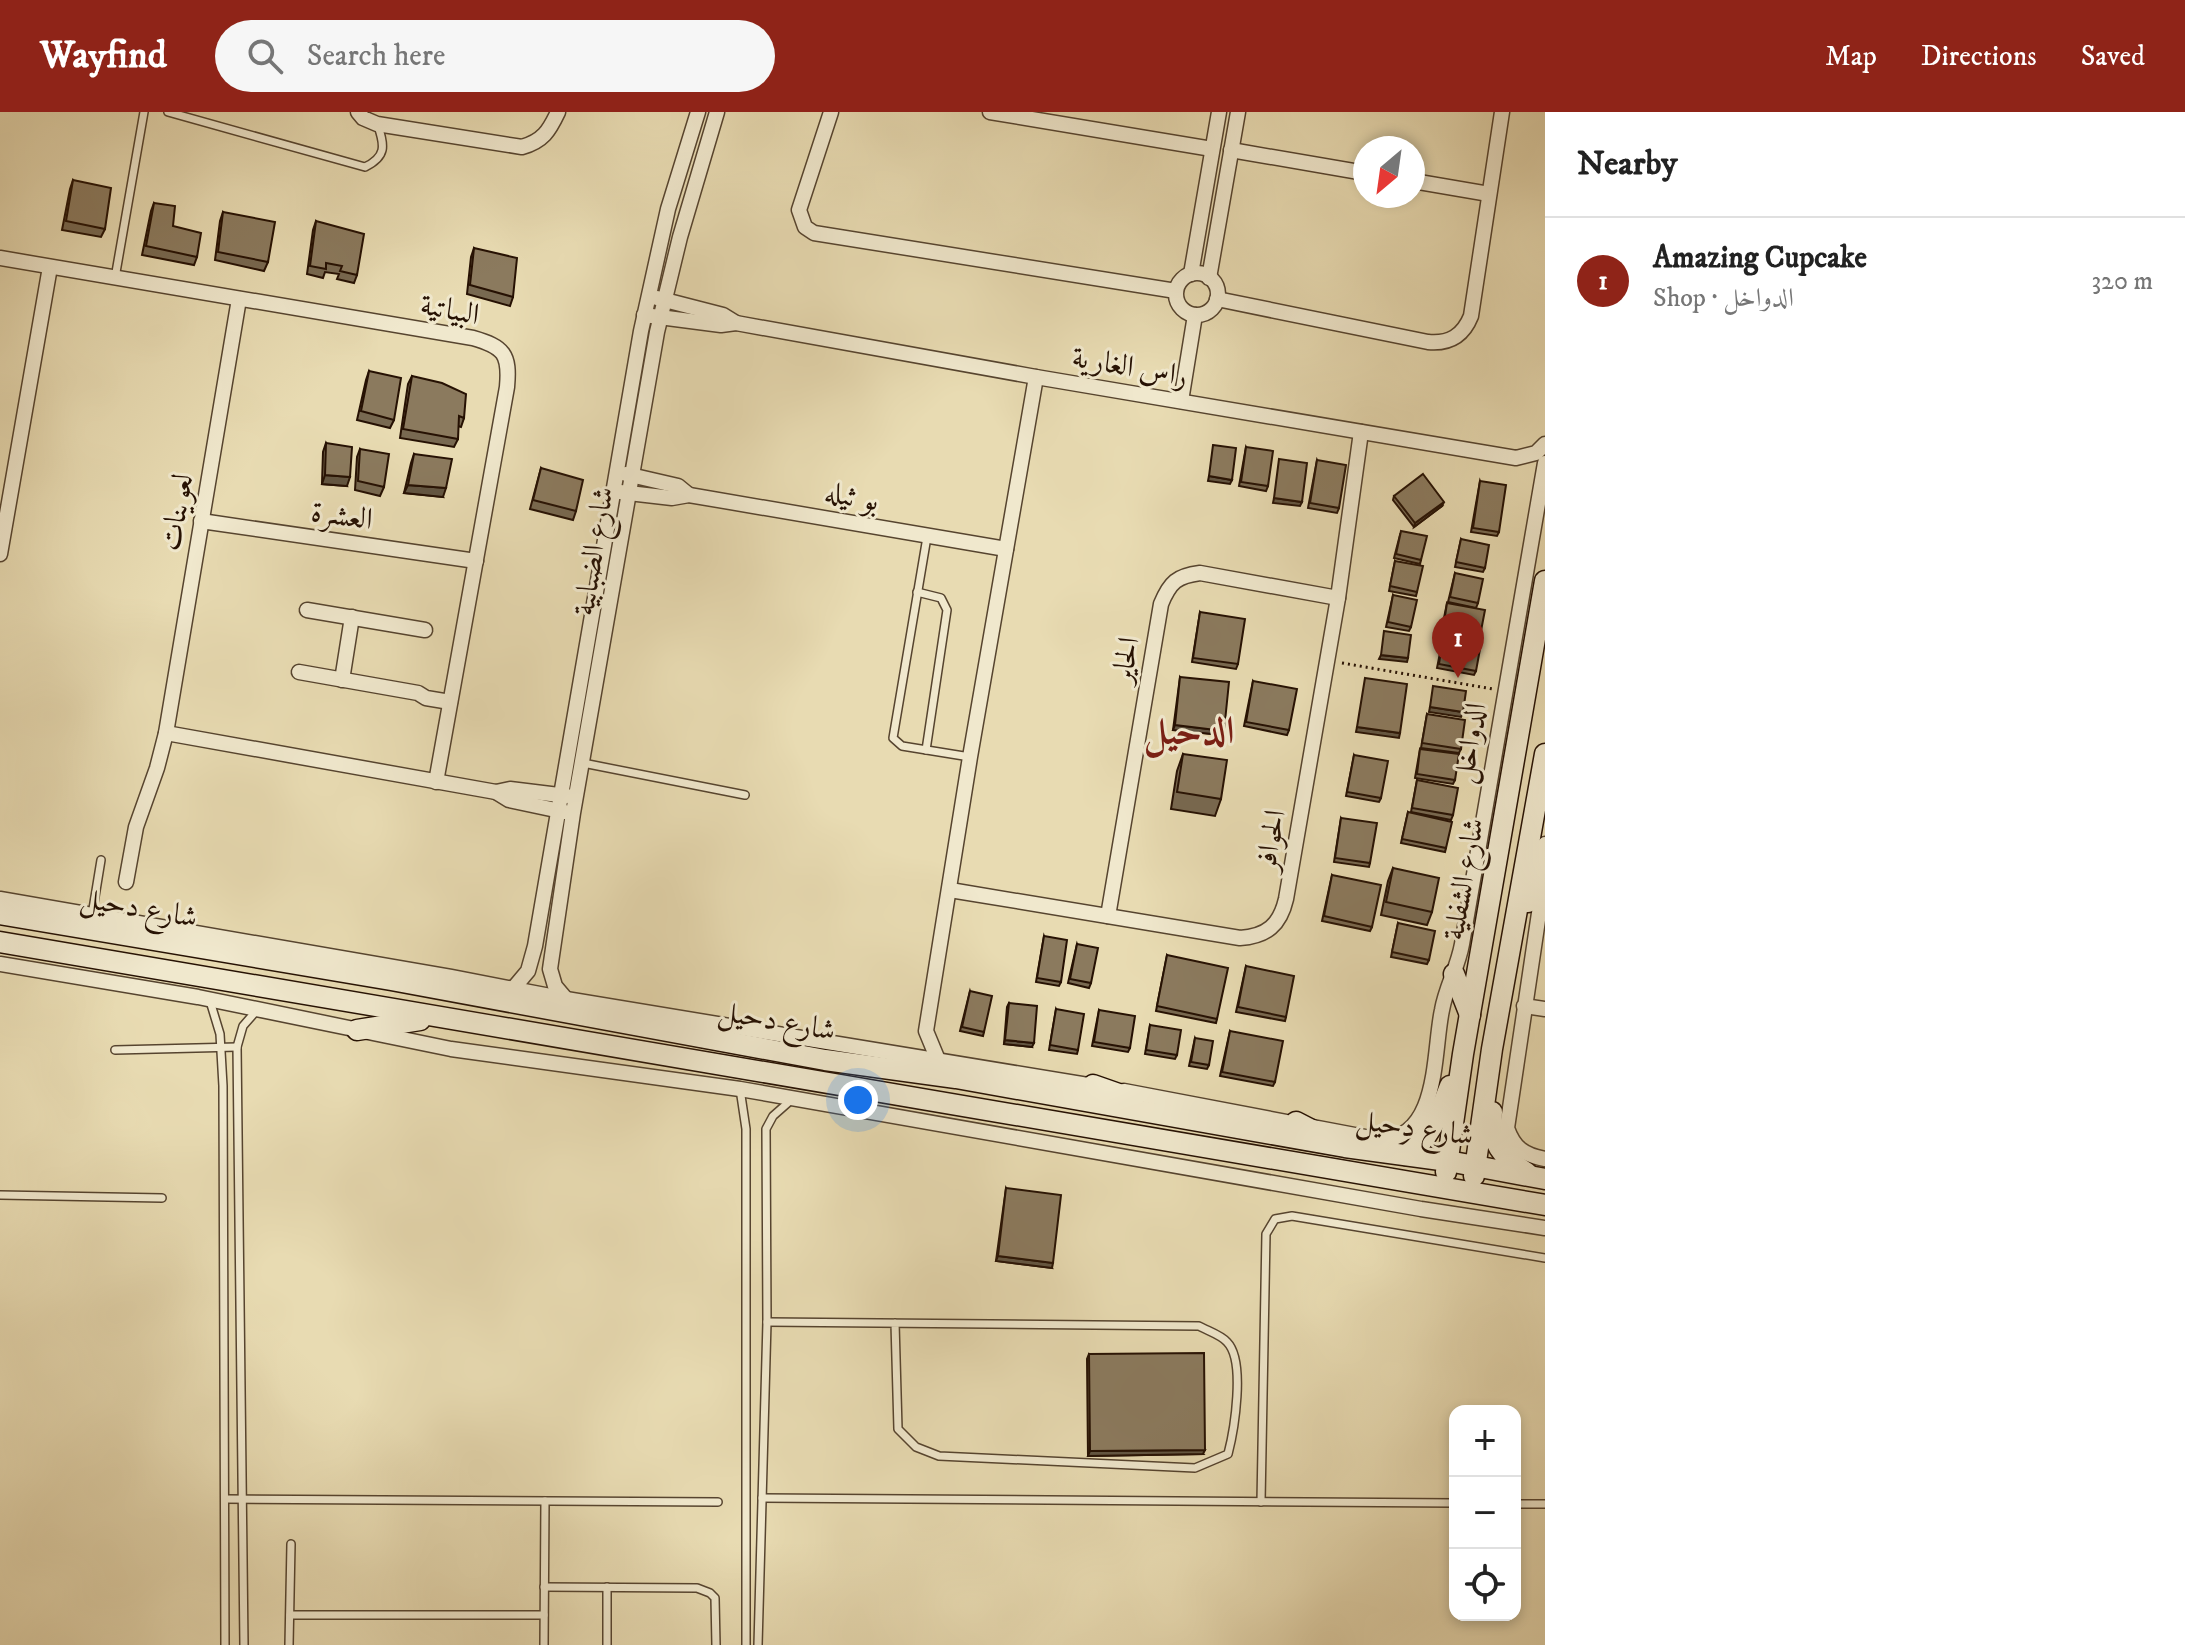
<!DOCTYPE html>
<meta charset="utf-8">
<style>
:root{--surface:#fff;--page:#f6f6f6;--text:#222;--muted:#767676;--line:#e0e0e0;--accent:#8f2418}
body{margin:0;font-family:"IM FELL DW Pica",Amiri,serif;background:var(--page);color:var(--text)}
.controls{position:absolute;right:24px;bottom:24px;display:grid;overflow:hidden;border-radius:16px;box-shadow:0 4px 12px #0003}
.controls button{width:72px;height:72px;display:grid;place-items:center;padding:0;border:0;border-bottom:2px solid var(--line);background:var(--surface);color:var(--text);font:40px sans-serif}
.compass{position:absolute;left:1353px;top:24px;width:72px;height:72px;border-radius:50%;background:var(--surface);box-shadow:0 4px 12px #0003;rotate:209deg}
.you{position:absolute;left:858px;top:988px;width:28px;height:28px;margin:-20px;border:6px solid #fff;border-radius:50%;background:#1a73e8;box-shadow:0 0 0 12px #1a73e833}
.badge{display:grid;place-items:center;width:52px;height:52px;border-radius:50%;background:var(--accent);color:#fff;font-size:26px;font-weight:700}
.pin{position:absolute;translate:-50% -66px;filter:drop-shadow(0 2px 4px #0008)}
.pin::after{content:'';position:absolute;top:42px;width:28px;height:24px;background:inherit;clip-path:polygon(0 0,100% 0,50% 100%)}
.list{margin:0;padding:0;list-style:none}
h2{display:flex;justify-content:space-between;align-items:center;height:104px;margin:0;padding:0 32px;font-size:34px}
h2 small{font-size:26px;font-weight:400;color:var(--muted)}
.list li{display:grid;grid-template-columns:52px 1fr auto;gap:24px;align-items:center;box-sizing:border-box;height:128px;padding:0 32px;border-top:2px solid var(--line)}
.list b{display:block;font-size:30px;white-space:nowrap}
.list p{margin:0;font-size:26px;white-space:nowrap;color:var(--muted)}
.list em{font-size:26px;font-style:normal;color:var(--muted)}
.icon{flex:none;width:44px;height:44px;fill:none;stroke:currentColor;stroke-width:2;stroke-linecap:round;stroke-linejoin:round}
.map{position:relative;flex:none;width:1545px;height:1533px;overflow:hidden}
header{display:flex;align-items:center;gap:48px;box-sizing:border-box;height:112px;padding:0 40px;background:var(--accent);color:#fff}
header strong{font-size:38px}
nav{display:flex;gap:44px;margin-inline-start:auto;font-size:28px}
.search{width:560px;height:72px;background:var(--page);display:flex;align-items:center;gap:20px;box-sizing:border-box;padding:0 28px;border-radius:44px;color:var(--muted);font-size:30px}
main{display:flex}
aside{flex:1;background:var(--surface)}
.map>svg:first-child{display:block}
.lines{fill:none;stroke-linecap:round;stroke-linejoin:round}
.lane-casing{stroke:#56442f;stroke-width:10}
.street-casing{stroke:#56442f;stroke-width:17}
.secondary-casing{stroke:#261103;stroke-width:23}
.path{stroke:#261103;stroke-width:3;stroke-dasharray:2 4;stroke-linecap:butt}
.lane{stroke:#f0e8cd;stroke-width:7}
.street{stroke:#f0e8cd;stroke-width:14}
.secondary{stroke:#f0e8cd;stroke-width:20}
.wall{fill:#786951;stroke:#261103;stroke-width:2}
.shaded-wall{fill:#615542;stroke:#261103;stroke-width:2}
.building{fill:#8b7a5e;stroke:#261103;stroke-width:2}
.labels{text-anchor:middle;stroke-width:6;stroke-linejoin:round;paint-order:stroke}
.street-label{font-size:30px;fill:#261103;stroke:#f0e8cd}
.district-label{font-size:38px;font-weight:bold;fill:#7a1f14;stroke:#f0e8cd}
</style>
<header>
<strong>Wayfind</strong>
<div class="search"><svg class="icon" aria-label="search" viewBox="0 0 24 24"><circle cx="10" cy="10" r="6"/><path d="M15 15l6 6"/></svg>Search here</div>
<nav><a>Map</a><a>Directions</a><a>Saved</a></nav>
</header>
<main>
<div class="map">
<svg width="1545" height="1533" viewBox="0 0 1545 1533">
<rect width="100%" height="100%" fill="#e8dbb2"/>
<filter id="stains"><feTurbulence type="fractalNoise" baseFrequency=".0025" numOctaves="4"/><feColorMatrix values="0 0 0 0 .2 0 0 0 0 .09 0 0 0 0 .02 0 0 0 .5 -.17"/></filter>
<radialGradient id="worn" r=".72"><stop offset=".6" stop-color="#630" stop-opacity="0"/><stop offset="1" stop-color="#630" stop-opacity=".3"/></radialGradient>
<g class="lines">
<defs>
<g id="lane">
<path d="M 168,0 L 365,55 C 386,45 385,34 378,14"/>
<polyline points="115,166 144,0"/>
<polyline points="927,425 893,626 902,634 970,645"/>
<polyline points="917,480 941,486 947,498 926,638"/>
<polyline points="583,651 745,683"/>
<polyline points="92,803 101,748"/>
<polyline points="210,889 220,922 223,974 225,1533"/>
<polyline points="115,938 237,935"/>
<polyline points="740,977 746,1017 746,1533"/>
<polyline points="0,1083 162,1086"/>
<path d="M 767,1210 L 1199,1214 C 1208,1219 1221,1223 1227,1230 C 1246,1249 1234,1319 1228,1342 L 1195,1356 L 939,1344 L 916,1335 L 898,1317 L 895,1211"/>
<polyline points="762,1386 1455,1391"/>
<polyline points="225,1387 718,1390"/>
<polyline points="1261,1390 1266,1122 1275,1107 1292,1104 1545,1146"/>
<polyline points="1515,1392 1545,1392"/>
<polyline points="544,1475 697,1476 710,1481 715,1486 716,1533"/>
<polyline points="290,1503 544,1503"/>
<polyline points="244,1533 237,935 243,914 257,898"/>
<polyline points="289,1533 291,1432"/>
<polyline points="544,1533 545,1389"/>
<polyline points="607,1533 607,1475"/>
<polyline points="758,1533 767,1210 766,1017 773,1004 790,989"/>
</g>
<g id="street">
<path d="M 358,0 L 363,6 L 377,12 L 522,35 C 543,29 549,19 558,0"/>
<polyline points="831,0 799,98 805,115 814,121 1176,179"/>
<polyline points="990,0 1212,37"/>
<polyline points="1231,38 1365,61"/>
<polyline points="1413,69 1489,82"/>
<path d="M 0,146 L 473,226 C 504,235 510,242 507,275 L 436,670"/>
<circle cx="1197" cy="182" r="21"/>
<polyline points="1191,162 1219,0"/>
<polyline points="1209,166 1238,0"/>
<polyline points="657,186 723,203 736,211"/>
<path d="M 1217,187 L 1428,230 C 1449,232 1463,224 1471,204 L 1502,0"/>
<polyline points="644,203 721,213 736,211 1036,265 1516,346 1536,341 1545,332"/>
<polyline points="1181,289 1195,203"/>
<polyline points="626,362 678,374 689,383"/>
<polyline points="620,380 672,386 689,383 1006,437"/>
<polyline points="201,409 476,449"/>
<polyline points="0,442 50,155"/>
<polyline points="307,498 425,518"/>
<polyline points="299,560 418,581 426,586 450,590"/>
<polyline points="342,568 352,505"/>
<polyline points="166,621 496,680 509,688 565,700"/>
<polyline points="496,680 510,677 567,684"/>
<path d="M 1545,732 L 1541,754 L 1542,781 L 1507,1016 C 1514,1036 1524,1043 1545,1047"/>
<polyline points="126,770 136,715 157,656 166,621 239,187"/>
<path d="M 950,778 L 1240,826 C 1267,824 1280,813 1286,787 L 1338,486 L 1361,320"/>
<polyline points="0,787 451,865 566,887 1100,975"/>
<path d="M 1108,804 L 1161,492 C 1170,470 1177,464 1200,461 L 1338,486"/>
<polyline points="0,852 198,885 451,937 740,977 1421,1097 1545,1116"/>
<polyline points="512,878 528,859 535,834 641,219 668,97 698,0"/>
<polyline points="566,887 555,874 550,857 573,701 657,220 680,125 717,0"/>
<polyline points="1524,894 1545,897"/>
<polyline points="938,948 926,919 970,645 1036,265"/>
<path d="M 1124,979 L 1381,1028 C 1440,1026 1433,939 1442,898 C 1446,875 1458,855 1462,832 L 1545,351"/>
</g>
<g id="secondary">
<polyline points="1528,790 1541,754"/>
<polyline points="0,802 391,868 825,948 956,966 1345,1035 1448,1049 1545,1067"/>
<polyline points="0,830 1545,1093"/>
<polyline points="1454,862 1470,903"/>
<polyline points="357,918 420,908"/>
<polyline points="1093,973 1133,987"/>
<path d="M 1492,1000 C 1490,1030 1502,1046 1527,1061"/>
<polyline points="1296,1010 1327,1026"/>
<path d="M 1406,1043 C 1430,1028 1440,1000 1450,974"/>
<polyline points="1446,1060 1463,942 1545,469"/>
<polyline points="1474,1064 1492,937 1545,642"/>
</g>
</defs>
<use href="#lane" class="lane-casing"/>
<use href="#street" class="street-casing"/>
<use href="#secondary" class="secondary-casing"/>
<polyline class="path" points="1342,551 1493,577"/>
<use href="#lane" class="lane"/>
<use href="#street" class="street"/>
<use href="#secondary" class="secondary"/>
</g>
<g class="wall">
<polygon points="73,68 105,117 101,125 62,118 70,77"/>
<polygon points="154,91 197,145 194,153 142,143 151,99"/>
<polygon points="223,100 268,150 264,159 215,148 220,109"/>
<polygon points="316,109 357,163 354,171 337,167 339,162 325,160 323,166 307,162 313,118"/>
<polygon points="474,136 513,185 510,194 467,182 471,145"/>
<polygon points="369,259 394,308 390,316 357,308 366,268"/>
<polygon points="412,264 464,306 461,315 458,314 458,327 454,335 400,326 408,272"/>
<polygon points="326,331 347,374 322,372 323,340"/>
<polygon points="1246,335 1268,374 1266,379 1239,374"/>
<polygon points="360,337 384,375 380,384 355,378 357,345"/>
<polygon points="414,342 443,385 404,381 411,351"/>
<polygon points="1317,348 1339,396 1337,401 1308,396"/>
<polygon points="541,356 576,399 573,408 530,397"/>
<polygon points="1480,369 1499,420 1497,424 1471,420"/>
<polygon points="1394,384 1442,394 1414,415 1393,388"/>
<polygon points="1400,423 1421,448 1420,452 1394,446"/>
<polygon points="1461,427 1485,456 1483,460 1455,455"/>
<polygon points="1395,449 1417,480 1416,484 1389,479"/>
<polygon points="1455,461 1478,491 1476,496 1448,490"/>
<polygon points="1393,483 1411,515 1409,519 1386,515"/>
<polygon points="1447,491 1480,524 1478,528 1441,521"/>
<polygon points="1200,500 1238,552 1236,557 1192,550"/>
<polygon points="1442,531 1476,559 1474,563 1437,556"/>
<polygon points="1180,565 1222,623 1173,618"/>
<polygon points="1253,569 1289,618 1287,623 1244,614"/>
<polygon points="1427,602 1461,637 1459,641 1421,636"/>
<polygon points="1420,637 1455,668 1453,672 1415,666"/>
<polygon points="1183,642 1221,687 1215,704 1171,697 1177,659"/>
<polygon points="1354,643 1381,686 1379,690 1346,684"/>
<polygon points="1417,668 1453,703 1451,708 1411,700"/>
<polygon points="1408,700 1446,736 1445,740 1401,731"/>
<polygon points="1341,706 1370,751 1369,755 1334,750"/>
<polygon points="1393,756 1432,800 1427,813 1381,803 1388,769"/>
<polygon points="1332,763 1372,815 1370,819 1322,809"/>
<polygon points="1398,811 1429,848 1427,852 1391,845"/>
<polygon points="1044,824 1061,870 1059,874 1036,870"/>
<polygon points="1077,832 1091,871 1089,876 1068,871"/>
<polygon points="1167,843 1217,907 1216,911 1156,899"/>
<polygon points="1246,854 1286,905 1285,909 1236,900"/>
<polygon points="970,879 984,920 983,924 960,919"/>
<polygon points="1009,891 1032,935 1004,932 1007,895"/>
<polygon points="1056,897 1078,938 1077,942 1049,938"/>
<polygon points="1099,898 1130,936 1128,940 1092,934"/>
<polygon points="1150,913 1177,943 1175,947 1145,942"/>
<polygon points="1230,919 1275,970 1273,974 1220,964"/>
<polygon points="1195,926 1209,953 1207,957 1189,954"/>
<polygon points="1006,1076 1052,1156 996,1149"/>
<polygon points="1089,1242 1203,1342 1088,1344 1087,1247"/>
</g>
<g class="shaded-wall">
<polygon points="325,363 350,365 347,374 322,372"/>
<polygon points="1209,364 1232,368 1230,372 1208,369"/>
<polygon points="408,373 446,376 443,385 404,381"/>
<polygon points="1274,386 1302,390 1300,394 1273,391"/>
<polygon points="1444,390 1442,394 1414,415 1415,411"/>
<polygon points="1381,543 1408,546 1407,550 1379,547"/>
<polygon points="1430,595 1463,600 1461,605 1429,600"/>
<polygon points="1175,613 1224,619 1222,623 1173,618"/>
<polygon points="1357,615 1400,621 1399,626 1356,620"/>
<polygon points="1005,928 1034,931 1032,935 1004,932"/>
<polygon points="998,1144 1053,1151 1052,1156 996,1149"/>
<polygon points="1205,1338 1203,1342 1088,1344 1090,1339"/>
</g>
<g class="building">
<polygon points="73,68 111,76 105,117 66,109"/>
<polygon points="154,91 175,94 173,114 201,121 197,145 146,134"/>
<polygon points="223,100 275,110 268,150 218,140"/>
<polygon points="316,109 364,122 357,163 340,159 342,154 326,151 326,157 310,154"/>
<polygon points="474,136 517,146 513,185 470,173"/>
<polygon points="369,259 401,266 394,308 361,299"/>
<polygon points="412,264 442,271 466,282 464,306 459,304 458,327 403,317"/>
<polygon points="326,331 352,335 350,365 325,363"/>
<polygon points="1213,333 1236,336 1232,368 1209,364"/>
<polygon points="1246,335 1273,339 1268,374 1241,370"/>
<polygon points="360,337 389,342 384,375 358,369"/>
<polygon points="414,342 452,347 446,376 408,373"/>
<polygon points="1279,347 1307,351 1302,390 1274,386"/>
<polygon points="1317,348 1346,353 1339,396 1310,391"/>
<polygon points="541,356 583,368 576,399 533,388"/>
<polygon points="1423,362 1444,390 1415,411 1394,384"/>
<polygon points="1480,369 1506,373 1499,420 1473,416"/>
<polygon points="1401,419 1427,424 1421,448 1396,442"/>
<polygon points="1461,427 1489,433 1485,456 1456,450"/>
<polygon points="1395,449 1423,454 1417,480 1390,474"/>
<polygon points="1455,461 1483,467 1478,491 1450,485"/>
<polygon points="1393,483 1417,488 1411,515 1388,510"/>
<polygon points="1447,491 1485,498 1480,524 1443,517"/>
<polygon points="1200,500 1245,507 1238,552 1193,546"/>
<polygon points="1384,519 1411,523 1408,546 1381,543"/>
<polygon points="1442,531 1480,537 1476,559 1439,552"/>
<polygon points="1180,565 1229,570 1224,619 1175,613"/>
<polygon points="1365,566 1407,572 1400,621 1357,615"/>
<polygon points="1253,569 1297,577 1289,618 1246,610"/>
<polygon points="1433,574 1466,579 1463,600 1430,595"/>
<polygon points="1427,602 1465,608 1461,637 1422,631"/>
<polygon points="1420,637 1459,642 1455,668 1417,662"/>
<polygon points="1183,642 1227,648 1221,687 1177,680"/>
<polygon points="1354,643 1388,649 1381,686 1347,680"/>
<polygon points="1417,668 1458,676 1453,703 1412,696"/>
<polygon points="1408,700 1452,710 1446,736 1402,727"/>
<polygon points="1341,706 1377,711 1370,751 1335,746"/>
<polygon points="1393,756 1439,766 1432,800 1386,790"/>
<polygon points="1332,763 1381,773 1372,815 1324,804"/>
<polygon points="1398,811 1435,819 1429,848 1392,840"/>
<polygon points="1044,824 1067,828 1061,870 1037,866"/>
<polygon points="1077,832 1098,836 1091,871 1070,867"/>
<polygon points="1167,843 1228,856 1217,907 1157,894"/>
<polygon points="1246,854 1294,864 1286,905 1238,895"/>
<polygon points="970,879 992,884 984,920 962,915"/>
<polygon points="1009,891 1037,894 1034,931 1005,928"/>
<polygon points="1056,897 1084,902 1078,938 1050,933"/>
<polygon points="1099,898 1135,904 1130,936 1094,930"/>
<polygon points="1150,913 1181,918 1177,943 1146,938"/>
<polygon points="1230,919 1283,929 1275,970 1222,960"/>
<polygon points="1195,926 1213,929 1209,953 1191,950"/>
<polygon points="1006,1076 1061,1083 1053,1151 998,1144"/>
<polygon points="1204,1241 1205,1338 1090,1339 1089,1242"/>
</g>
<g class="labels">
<g class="street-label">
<text transform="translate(450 197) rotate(11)" y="10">البياتية</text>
<text transform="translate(1130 254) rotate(10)" y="10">راس الغارية</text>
<text transform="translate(852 384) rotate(10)" y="10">بو ثيله</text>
<text transform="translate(176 400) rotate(-80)" y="10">لعوينات</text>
<text transform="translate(342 403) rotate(8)" y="10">العشرة</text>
<text transform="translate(593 439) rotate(-81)" y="10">شارع الضبابية</text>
<text transform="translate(1125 548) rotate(-80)" y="10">الحاير</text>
<text transform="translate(1469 631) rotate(-80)" y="10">الدواخل</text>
<text transform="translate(1270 728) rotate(-80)" y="10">الحوافر</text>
<text transform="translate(1463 767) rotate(-80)" y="10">شارع الشفلية</text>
<text transform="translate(139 795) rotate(10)" y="10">شارع دحيل</text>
<text transform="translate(777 908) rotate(10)" y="10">شارع دحيل</text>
<text transform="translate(1415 1015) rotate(8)" y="10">شارع دحيل</text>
</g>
<g class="district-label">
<text x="1189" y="631">الدحيل</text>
</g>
</g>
<rect width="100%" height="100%" filter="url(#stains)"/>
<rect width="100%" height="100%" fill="url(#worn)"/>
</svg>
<div class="controls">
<button>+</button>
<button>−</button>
<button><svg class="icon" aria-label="locate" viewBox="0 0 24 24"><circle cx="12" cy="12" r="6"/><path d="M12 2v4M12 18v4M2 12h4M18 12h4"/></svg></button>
</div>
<svg class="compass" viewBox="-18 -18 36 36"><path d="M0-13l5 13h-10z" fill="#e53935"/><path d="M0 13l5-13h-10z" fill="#767676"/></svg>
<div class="you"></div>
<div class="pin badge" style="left:1458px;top:566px">1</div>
</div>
<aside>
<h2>Nearby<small></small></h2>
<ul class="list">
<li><span class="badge">1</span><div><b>Amazing Cupcake</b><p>Shop · الدواخل</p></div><em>320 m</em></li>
</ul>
</aside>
</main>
